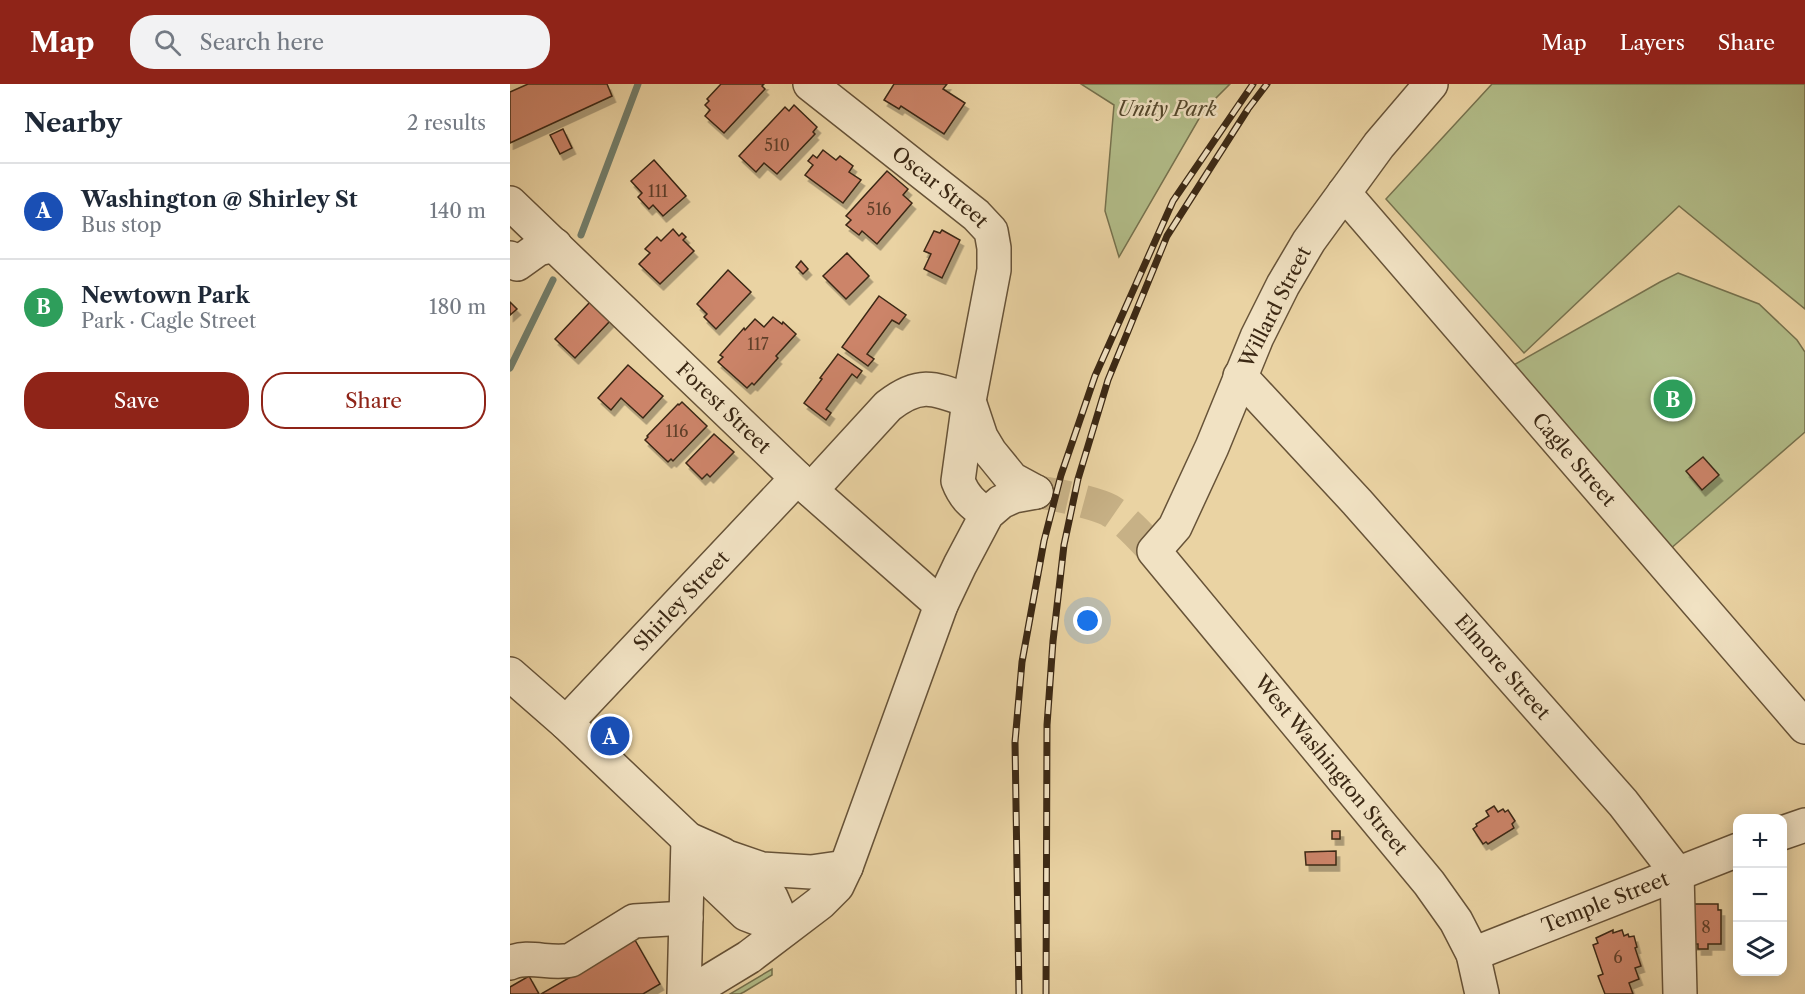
<!DOCTYPE html>
<meta charset="utf-8">
<style>
:root{--surface:#fff;--page:#f2f2f3;--text:#1f2937;--muted:#747a83;--line:#e0e1e3;--accent:#8f2418}
body{margin:0;font-family:"Libre Caslon Text",serif;background:var(--page);color:var(--text)}
.controls{position:absolute;right:18px;bottom:18px;display:grid;overflow:hidden;border-radius:12px;box-shadow:0 3px 15px #0003}
.controls button{width:54px;height:54px;display:grid;place-items:center;padding:0;border:0;border-bottom:2px solid var(--line);background:var(--surface);color:var(--text);font:30px sans-serif}
.you{position:absolute;left:578px;top:537px;width:21px;height:21px;margin:-15px;border:4px solid #fff;border-radius:50%;background:#1a73e8;box-shadow:0 0 0 9px #1a73e833}
.badge{display:grid;place-items:center;width:39px;height:39px;border-radius:50%;background:var(--accent);color:#fff;font-size:20px;font-weight:700}
.pin{position:absolute;translate:-50% -50%;border:3px solid #fff;box-shadow:0 2px 6px #0006}
.list{margin:0;padding:0;list-style:none}
h2{display:flex;justify-content:space-between;align-items:center;height:78px;margin:0;padding:0 24px;font-size:26px}
h2 small{font-size:20px;font-weight:400;color:var(--muted)}
.list li{display:grid;grid-template-columns:39px 1fr auto;gap:18px;align-items:center;box-sizing:border-box;height:96px;padding:0 24px;border-top:2px solid var(--line)}
.list b{display:block;font-size:22px;white-space:nowrap}
.list p{margin:0;font-size:20px;white-space:nowrap;color:var(--muted)}
.list em{font-size:20px;font-style:normal;color:var(--muted)}
.actions{display:flex;gap:12px;padding:18px 24px}
.actions a{flex:1;padding:14px 0;border:2px solid var(--accent);border-radius:24px;text-align:center;font-size:21px;color:var(--accent)}
.actions .main{background:var(--accent);color:#fff}
.icon{flex:none;width:33px;height:33px;fill:none;stroke:currentColor;stroke-width:2;stroke-linecap:round;stroke-linejoin:round}
.map{position:relative;flex:none;width:1295px;height:910px;overflow:hidden}
header{display:flex;align-items:center;gap:36px;box-sizing:border-box;height:84px;padding:0 30px;background:var(--accent);color:#fff}
header strong{font-size:28px}
nav{display:flex;gap:33px;margin-inline-start:auto;font-size:21px}
.search{width:420px;height:54px;background:var(--page);display:flex;align-items:center;gap:15px;box-sizing:border-box;padding:0 21px;border-radius:24px;color:var(--muted);font-size:22px}
main{display:flex}
aside{flex:1;background:var(--surface)}
.map>svg:first-child{display:block}
.green{fill:#b2bd89;stroke:#76724e;stroke-width:1.5}
.lines{fill:none;stroke-linecap:round;stroke-linejoin:round}
.stream{stroke:#737e6b;stroke-width:7}
.building{fill:#cc8469;stroke:#3b2814;stroke-width:1.5;filter:url(#shadow)}
.minor-tunnel{stroke:#c7b186;stroke-width:33;stroke-dasharray:33 16;stroke-linecap:butt}
.minor-casing{stroke:#675338;stroke-width:36}
.minor{stroke:#f1e2c3;stroke-width:33}
.rail-casing{stroke:#3b2814;stroke-width:7}
.rail{stroke:#f1e2c3;stroke-width:4.5;stroke-dasharray:14;stroke-linecap:butt}
.labels{text-anchor:middle;stroke-width:5;stroke-linejoin:round;paint-order:stroke}
.number-label{font-size:16px;fill:#5f3f29}
.park-label{font-size:20px;font-style:italic;fill:#53462b;stroke:#f1e2c3}
.street-label{font-size:20px;fill:#3b2814;stroke:#f1e2c3}
</style>
<header>
<strong>Map</strong>
<div class="search"><svg class="icon" aria-label="search" viewBox="0 0 24 24"><circle cx="10" cy="10" r="6"/><path d="M15 15l6 6"/></svg>Search here</div>
<nav><a>Map</a><a>Layers</a><a>Share</a></nav>
</header>
<main>
<aside>
<h2>Nearby<small>2 results</small></h2>
<ul class="list">
<li><span class="badge" style="background:#1a4fb4">A</span><div><b>Washington @ Shirley St</b><p>Bus stop</p></div><em>140 m</em></li>
<li><span class="badge" style="background:#2e9e5b">B</span><div><b>Newtown Park</b><p>Park · Cagle Street</p></div><em>180 m</em></li>
</ul>
<div class="actions"><a class="main">Save</a><a>Share</a></div>
</aside>
<div class="map">
<svg width="1295" height="910" viewBox="0 0 1295 910">
<defs>
<filter id="shadow"><feDropShadow dx="3.5" dy="6" stdDeviation="0" flood-color="#0004"/></filter>
</defs>
<rect width="100%" height="100%" fill="#ead3a3"/>
<filter id="stains"><feTurbulence type="fractalNoise" baseFrequency=".00333" numOctaves="4"/><feColorMatrix values="0 0 0 0 .2 0 0 0 0 .09 0 0 0 0 .02 0 0 0 .5 -.17"/></filter>
<radialGradient id="worn" r=".72"><stop offset=".6" stop-color="#630" stop-opacity="0"/><stop offset="1" stop-color="#630" stop-opacity=".3"/></radialGradient>
<g class="green">
<polygon points="571,0 720,0 694,26 609,173 595,127 604,21"/>
<polygon points="982,0 1295,0 1295,225 1169,122 1014,269 876,115"/>
<polygon points="1168,189 1249,220 1287,256 1295,268 1295,348 1159,466 1002,282 1150,198"/>
<polygon points="262,885 262,891 234,908 230,910 220,910"/>
</g>
<g class="lines">
<g class="stream">
<polyline points="71,151 128,0"/>
<polyline points="0,284 43,196"/>
</g>
</g>
<g class="building">
<polygon points="18,0 97,0 102,12 0,59 0,8"/>
<polygon points="211,0 254,0 252,2 255,5 214,49 195,32 200,26 195,21 199,17 197,15"/>
<polygon points="384,0 437,0 433,5 455,19 434,50 391,22 389,25 374,16"/>
<polygon points="284,21 307,43 303,48 305,50 267,90 254,79 246,88 229,72 275,23 279,27"/>
<polygon points="53,45 62,64 50,70 40,51"/>
<polygon points="313,66 326,76 330,72 343,82 339,88 351,96 333,119 295,91 303,81 298,77 303,71 307,74"/>
<polygon points="144,76 176,112 153,132 143,121 139,125 128,113 132,109 121,97"/>
<polygon points="377,87 398,105 393,111 402,119 367,160 352,147 349,151 336,141 341,136 336,132"/>
<polygon points="163,145 169,152 172,149 176,153 173,156 184,167 150,200 129,180 140,169 135,165 147,153 151,157"/>
<polygon points="432,146 450,156 432,194 414,185 421,170 414,167 424,147 430,149"/>
<polygon points="337,169 359,192 336,215 313,192"/>
<polygon points="291,177 298,185 293,190 286,183"/>
<polygon points="218,186 241,208 206,245 194,233 197,230 187,220"/>
<polygon points="369,212 396,231 389,240 382,236 357,270 364,275 358,282 332,263"/>
<polygon points="0,218 7,225 0,231"/>
<polygon points="80,218 100,237 65,274 45,255"/>
<polygon points="263,233 272,240 273,238 286,250 266,272 268,274 244,301 242,299 237,304 208,278 213,273 210,271 234,244 235,246 245,235 254,243"/>
<polygon points="328,270 352,287 347,294 342,290 316,325 321,329 316,336 294,319 312,295 310,294"/>
<polygon points="118,281 153,312 133,334 111,314 101,326 88,314"/>
<polygon points="172,318 197,342 163,377 161,375 158,378 135,356 138,353 137,352 168,320 169,321"/>
<polygon points="204,350 224,368 200,393 197,390 192,395 176,379"/>
<polygon points="1193,373 1209,391 1192,406 1176,387"/>
<polygon points="984,722 988,728 993,725 995,728 998,726 1005,737 1002,740 1004,744 978,760 976,758 973,760 963,745 967,742 966,740 979,732 976,727"/>
<rect x="822" y="747" width="8" height="8"/>
<polygon points="826,767 826,781 796,781 795,768"/>
<polygon points="1181,820 1208,820 1208,826 1211,826 1211,860 1198,860 1198,865 1188,865 1188,860 1180,860"/>
<polygon points="1103,846 1103,849 1112,846 1114,852 1118,850 1119,853 1124,852 1127,863 1125,864 1131,882 1125,884 1129,895 1119,899 1123,910 1095,910 1088,892 1093,890 1083,861 1088,859 1086,854"/>
<polygon points="125,856 150,900 133,910 31,910"/>
<polygon points="19,892 29,910 0,910 0,903"/>
</g>
<g class="lines">
<path class="minor-tunnel" d="M 526,408 C 542,409 585,419 599,426 C 616,436 630,452 644,467"/>
<defs>
<g id="minor">
<path id="s1" d="M 300,0 L 466,131 L 481,147 L 484,164 L 484,186 L 459,317 L 448,397 C 454,413 463,421 477,430"/>
<path id="s2" d="M 921,0 L 869,61 L 799,157 L 773,201 L 747,253 L 702,363 L 665,443 L 644,467 L 919,799 L 946,837 L 963,870 L 972,910"/>
<path id="s3" d="M 834,109 L 1295,643"/>
<path id="s4" d="M 0,119 L 287,394 L 431,521"/>
<polyline points="0,174 7,180 28,165 45,161"/>
<path id="s5" d="M 730,292 L 847,418 L 1113,719 L 1167,789 L 1170,910"/>
<path d="M 301,406 L 378,322 C 410,297 424,304 459,317 L 471,353 L 480,368 L 502,395 L 526,408"/>
<polyline points="0,590 56,639 178,755 212,770 261,813 275,845"/>
<path id="s6" d="M 56,639 L 287,394"/>
<polyline points="1272,749 1295,741"/>
<polyline points="178,757 194,790 236,830 275,845"/>
<polyline points="220,774 252,785 301,788 336,783"/>
<path id="s7" d="M 963,870 L 1228,766"/>
<path d="M 0,879 C 18,870 41,881 61,876 L 124,837 L 176,834"/>
<polyline points="174,910 178,755"/>
<polyline points="178,910 239,873 310,819 327,802 336,783 431,521 450,481 477,430 491,418 504,412 526,408"/>
</g>
</defs>
<use href="#minor" class="minor-casing"/>
<use href="#minor" class="minor"/>
<defs>
<g id="rail">
<polyline points="509,910 505,658 512,578 534,457 551,391 585,292 663,117 743,0"/>
<polyline points="536,910 537,641 543,557 554,461 568,395 598,296 657,152 738,25 757,0"/>
</g>
</defs>
<use href="#rail" class="rail-casing"/>
<use href="#rail" class="rail"/>
</g>
<g class="labels">
<g class="number-label">
<text x="267" y="67">510</text>
<text x="148" y="113">111</text>
<text x="369" y="131">516</text>
<text x="248" y="266">117</text>
<text x="167" y="353">116</text>
<text x="1196" y="849">8</text>
<text x="1108" y="879">6</text>
</g>
<g class="park-label">
<text x="657" y="32">Unity Park</text>
</g>
<g class="street-label">
<text dy="7" stroke="none"><textPath href="#s1" startOffset="166">Oscar Street</textPath></text>
<text transform="translate(765 223) rotate(-63)" y="7">Willard Street</text>
<text dy="7" stroke="none"><textPath href="#s4" startOffset="296">Forest Street</textPath></text>
<text dy="7" stroke="none"><textPath href="#s3" startOffset="352">Cagle Street</textPath></text>
<text dy="7" stroke="none"><textPath href="#s6" startOffset="168">Shirley Street</textPath></text>
<text dy="7" stroke="none"><textPath href="#s5" startOffset="392">Elmore Street</textPath></text>
<text dy="7" stroke="none"><textPath href="#s2" startOffset="825">West Washington Street</textPath></text>
<text dy="7" stroke="none"><textPath href="#s7" startOffset="142">Temple Street</textPath></text>
</g>
</g>
<rect width="100%" height="100%" filter="url(#stains)"/>
<rect width="100%" height="100%" fill="url(#worn)"/>
</svg>
<div class="controls">
<button>+</button>
<button>−</button>
<button><svg class="icon" aria-label="layers" viewBox="0 0 24 24"><path d="M12 4l9 5-9 5-9-5zM3 14l9 5 9-5"/></svg></button>
</div>
<div class="you"></div>
<div class="pin badge" style="left:100px;top:652px;background:#1a4fb4">A</div>
<div class="pin badge" style="left:1163px;top:315px;background:#2e9e5b">B</div>
</div>
</main>
